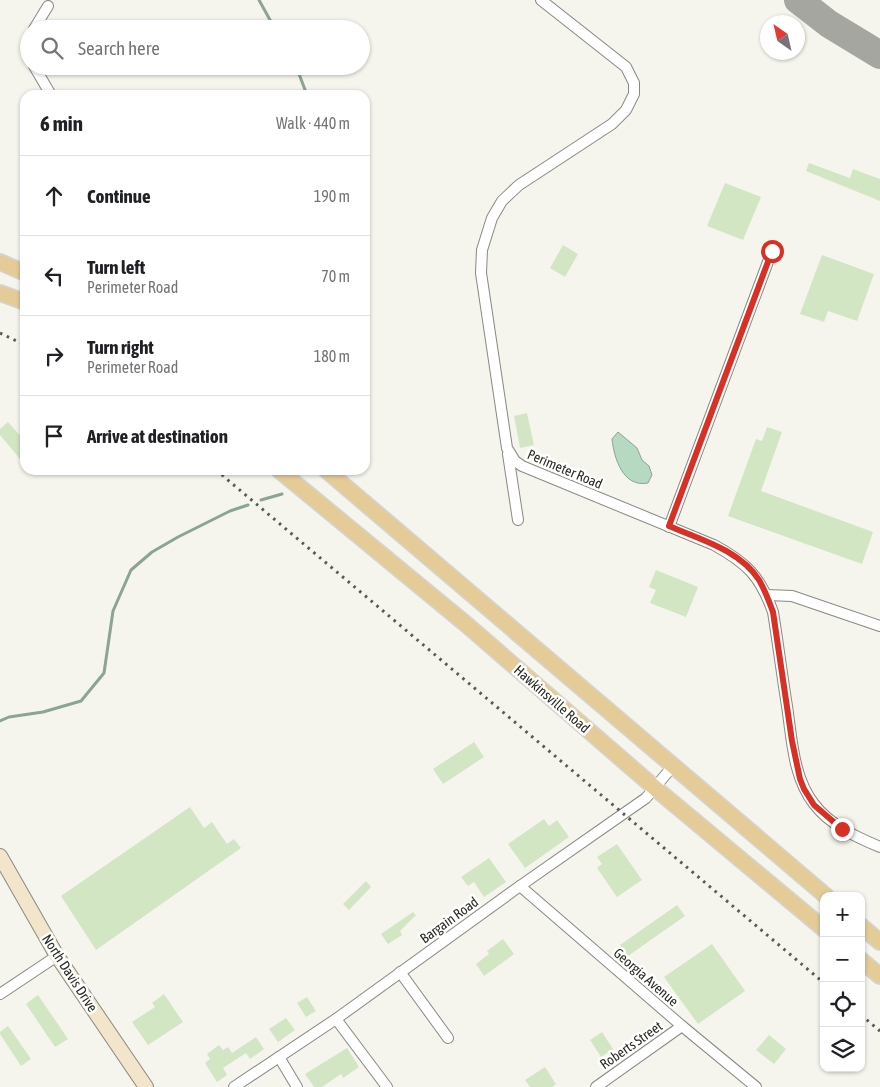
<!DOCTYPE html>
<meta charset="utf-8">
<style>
:root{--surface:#fff;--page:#f6f6f6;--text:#202124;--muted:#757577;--line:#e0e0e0}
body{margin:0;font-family:"Asap Condensed",sans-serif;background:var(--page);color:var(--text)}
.controls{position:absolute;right:15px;bottom:15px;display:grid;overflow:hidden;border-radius:10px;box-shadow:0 1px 4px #0004}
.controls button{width:45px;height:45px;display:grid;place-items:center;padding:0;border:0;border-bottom:1px solid var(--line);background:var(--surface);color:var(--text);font:25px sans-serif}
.compass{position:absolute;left:760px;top:15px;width:45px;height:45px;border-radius:50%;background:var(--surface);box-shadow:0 1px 4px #0004;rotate:326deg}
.stop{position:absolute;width:15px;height:15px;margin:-11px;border:4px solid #d93025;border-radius:50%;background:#fff}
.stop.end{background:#d93025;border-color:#fff;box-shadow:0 1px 5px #0008}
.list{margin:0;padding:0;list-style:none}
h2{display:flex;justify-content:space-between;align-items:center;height:65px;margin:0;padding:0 20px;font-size:21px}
h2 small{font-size:16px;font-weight:400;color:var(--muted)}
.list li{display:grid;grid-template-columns:32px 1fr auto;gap:15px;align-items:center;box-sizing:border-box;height:80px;padding:0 20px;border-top:1px solid var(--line)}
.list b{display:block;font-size:19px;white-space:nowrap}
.list p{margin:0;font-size:16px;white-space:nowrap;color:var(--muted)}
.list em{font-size:16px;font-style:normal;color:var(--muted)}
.icon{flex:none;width:28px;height:28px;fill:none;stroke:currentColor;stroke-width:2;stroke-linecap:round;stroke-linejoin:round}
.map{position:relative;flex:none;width:880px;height:1087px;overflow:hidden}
.search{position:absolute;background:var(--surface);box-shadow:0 1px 4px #0004;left:20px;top:20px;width:350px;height:55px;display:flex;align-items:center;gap:12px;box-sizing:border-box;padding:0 18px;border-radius:28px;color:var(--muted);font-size:19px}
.panel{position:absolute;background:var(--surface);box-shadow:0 1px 4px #0004;left:20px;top:90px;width:350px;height:385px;border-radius:15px}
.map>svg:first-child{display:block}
.water{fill:#b5d9c1;stroke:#8ba493}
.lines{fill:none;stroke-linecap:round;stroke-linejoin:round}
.stream{stroke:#8ba493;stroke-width:3}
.taxiway{stroke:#a6a6a0;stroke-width:28}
.building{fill:#d3e6c4}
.minor-casing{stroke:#898982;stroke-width:12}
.secondary-casing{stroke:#898982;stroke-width:16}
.primary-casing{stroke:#d4d4d4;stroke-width:18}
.minor{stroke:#fff;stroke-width:10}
.secondary{stroke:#f2e5cb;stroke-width:14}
.primary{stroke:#e5cb97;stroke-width:15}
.rail{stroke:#585854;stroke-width:3;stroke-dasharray:2.5 5;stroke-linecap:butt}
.route{stroke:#d93025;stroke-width:6}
.labels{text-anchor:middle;stroke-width:5;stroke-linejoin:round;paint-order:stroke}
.street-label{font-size:14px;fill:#2a2a27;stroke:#fffffe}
</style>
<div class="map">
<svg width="880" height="1087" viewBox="0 0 880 1087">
<rect width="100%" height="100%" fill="#f5f5ed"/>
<path class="water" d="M 618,432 L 637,448 L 642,460 L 649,466 L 652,475 L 648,483 C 623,488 614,458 612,439 Z"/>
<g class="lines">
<g class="stream">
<polyline points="259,0 275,29"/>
<polyline points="296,66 307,95"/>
<polyline points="261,500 282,494"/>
<polyline points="0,721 9,717 43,712 81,701 104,673 113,611 131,570 152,552 178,537 230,511 248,505"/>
</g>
<polyline class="taxiway" points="798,0 829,24 880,55"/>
</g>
<g class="building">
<polygon points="809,163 850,178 853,169 880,179 880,201 806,171"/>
<polygon points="725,183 761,197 743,240 707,226"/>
<polygon points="563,245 578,254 565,277 550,268"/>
<polygon points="822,255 874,274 857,321 828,311 824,322 800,314"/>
<polygon points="527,413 534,445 520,448 514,416"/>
<polygon points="8,422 25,441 25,465 0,435 0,429"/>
<polygon points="767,427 782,432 761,491 873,532 862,564 728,516 756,439 762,441"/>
<polygon points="656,570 698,587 686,617 650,603 656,590 649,587"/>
<polygon points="474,742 484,757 443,784 433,769"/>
<polygon points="190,807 204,828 212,822 227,844 234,839 241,848 96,950 61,896"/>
<polygon points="544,819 549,826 557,820 569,837 525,868 508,844"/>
<polygon points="617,844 642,880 617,897 597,868 602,864 597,857"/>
<polygon points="489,858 506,882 484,897 474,882 468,886 461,877"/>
<polygon points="366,881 371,887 349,910 343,904"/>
<polygon points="677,905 685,916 628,956 620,945"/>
<polygon points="413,912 416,915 400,931 402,935 388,944 381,934"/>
<polygon points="503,939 514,954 484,976 476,964 489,954 487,951"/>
<polygon points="712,944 745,991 698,1024 664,977"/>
<polygon points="164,994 183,1022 148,1045 132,1022 155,1007 152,1003"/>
<polygon points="38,995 68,1039 55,1047 26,1004"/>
<polygon points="307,997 316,1011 306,1017 297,1003"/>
<polygon points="286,1018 295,1030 278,1042 269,1029"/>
<polygon points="8,1026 31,1059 21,1066 0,1034 0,1032"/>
<polygon points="602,1032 613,1049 601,1057 590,1040"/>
<polygon points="769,1035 786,1049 774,1064 756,1050"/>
<polygon points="256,1037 264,1049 250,1059 246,1053 223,1068 227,1075 217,1082 205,1063 210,1059 207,1054 219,1045 223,1050 228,1047 232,1053"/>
<polygon points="347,1048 359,1067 343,1078 341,1074 322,1087 314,1087 305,1074"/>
<polygon points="545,1067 556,1084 552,1087 530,1087 525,1080"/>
</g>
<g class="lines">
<defs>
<g id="minor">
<path d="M 541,0 L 626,67 L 634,83 L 634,94 L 626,110 L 612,124 L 519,185 L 502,201 L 492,218 L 482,250 L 481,273 L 507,448 L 515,461 L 522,466 L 714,545 C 747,563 760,576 773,612 C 778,643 782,675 787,706 C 792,739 793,777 814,804 C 830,825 856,837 880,847"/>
<polyline points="34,29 48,6"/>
<polyline points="34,66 51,95"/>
<polyline points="508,454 518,520"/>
<polyline points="669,527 772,251"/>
<polyline points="767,595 792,596 880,626"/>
<polyline points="520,886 682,1026 756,1087"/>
<polyline points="400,972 448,1038"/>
<polyline points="0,994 57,956"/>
<polyline points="336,1019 387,1087"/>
<polyline points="279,1057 297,1087"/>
<polyline points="234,1087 336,1019 520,886 646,798 673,766"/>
<polyline points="596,1087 682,1026"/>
</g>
<polyline id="secondary" points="0,856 57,956 146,1087"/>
<g id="primary">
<polyline points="0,262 25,273"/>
<polyline points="0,293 25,302"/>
<polyline points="279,470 467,625 655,788 824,929"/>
<polyline points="326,470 826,896"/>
<polyline points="861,926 880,942"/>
<polyline points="861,960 880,976"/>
</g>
</defs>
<use href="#minor" class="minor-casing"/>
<use href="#secondary" class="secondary-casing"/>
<use href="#primary" class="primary-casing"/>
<use href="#minor" class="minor"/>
<use href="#secondary" class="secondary"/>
<use href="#primary" class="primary"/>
<g class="rail">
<polyline points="0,333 25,345"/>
<polyline points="216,470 824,983"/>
<polyline points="861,1015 880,1031"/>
</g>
</g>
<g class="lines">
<path class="route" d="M 772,251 L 669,526 C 699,539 740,550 759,580 C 765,590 769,601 773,612 L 792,741 L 800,779 L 804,789 L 814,805 L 842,829"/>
</g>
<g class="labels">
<g class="street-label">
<text transform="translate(565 469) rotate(23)" y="5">Perimeter Road</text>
<text transform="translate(552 699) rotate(41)" y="5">Hawkinsville Road</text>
<text transform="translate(449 920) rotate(-36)" y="5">Bargain Road</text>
<text transform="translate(70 973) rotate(57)" y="5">North Davis Drive</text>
<text transform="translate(646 977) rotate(41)" y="5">Georgia Avenue</text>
<text transform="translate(631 1045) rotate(-35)" y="5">Roberts Street</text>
</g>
</g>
</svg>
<div class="controls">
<button>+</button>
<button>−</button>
<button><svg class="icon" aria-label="locate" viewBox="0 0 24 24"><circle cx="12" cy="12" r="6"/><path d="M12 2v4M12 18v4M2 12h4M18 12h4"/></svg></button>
<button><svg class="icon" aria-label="layers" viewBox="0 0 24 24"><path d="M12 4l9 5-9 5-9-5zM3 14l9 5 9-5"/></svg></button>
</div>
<svg class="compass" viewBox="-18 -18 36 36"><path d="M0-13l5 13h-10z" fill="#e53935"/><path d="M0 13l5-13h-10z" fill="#757577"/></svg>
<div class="stop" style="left:772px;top:251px"></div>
<div class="stop end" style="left:842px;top:829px"></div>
<div class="search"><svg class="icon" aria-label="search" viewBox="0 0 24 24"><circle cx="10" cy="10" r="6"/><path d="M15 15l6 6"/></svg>Search here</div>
<section class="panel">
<h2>6 min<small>Walk · 440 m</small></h2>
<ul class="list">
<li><svg class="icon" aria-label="ahead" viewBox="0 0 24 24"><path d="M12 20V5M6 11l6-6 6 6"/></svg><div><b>Continue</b></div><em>190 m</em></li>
<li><svg class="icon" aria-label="left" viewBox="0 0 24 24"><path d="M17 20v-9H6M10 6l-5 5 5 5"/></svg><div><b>Turn left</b><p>Perimeter Road</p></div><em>70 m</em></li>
<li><svg class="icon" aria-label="right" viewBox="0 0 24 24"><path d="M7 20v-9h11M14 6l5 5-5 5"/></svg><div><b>Turn right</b><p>Perimeter Road</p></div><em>180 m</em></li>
<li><svg class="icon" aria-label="arrive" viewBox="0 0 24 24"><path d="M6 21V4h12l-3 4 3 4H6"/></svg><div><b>Arrive at destination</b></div></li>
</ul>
</section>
</div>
